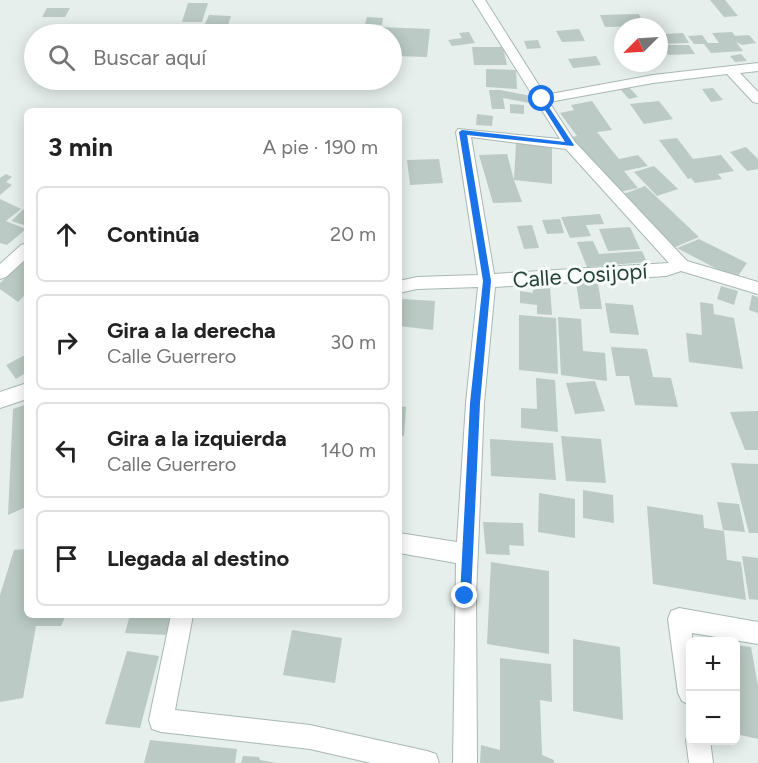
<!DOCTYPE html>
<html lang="es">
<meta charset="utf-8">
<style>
:root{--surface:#fff;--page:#f6f6f6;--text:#222;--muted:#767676;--line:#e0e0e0}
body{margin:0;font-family:Figtree,sans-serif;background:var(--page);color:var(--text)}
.controls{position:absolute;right:18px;bottom:18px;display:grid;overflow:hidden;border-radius:9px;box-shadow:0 3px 15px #0003}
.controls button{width:54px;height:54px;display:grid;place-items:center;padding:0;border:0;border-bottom:2px solid var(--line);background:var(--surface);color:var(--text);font:30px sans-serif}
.compass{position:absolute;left:614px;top:18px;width:54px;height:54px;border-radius:50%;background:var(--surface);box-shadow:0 3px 15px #0003;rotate:246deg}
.stop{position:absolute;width:18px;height:18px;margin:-14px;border:4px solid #1a73e8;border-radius:50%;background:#fff}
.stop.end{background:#1a73e8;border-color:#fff;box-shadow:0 2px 6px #0008}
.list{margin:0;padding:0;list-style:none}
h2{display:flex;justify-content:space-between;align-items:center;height:78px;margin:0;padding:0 24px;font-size:26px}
h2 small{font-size:20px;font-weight:400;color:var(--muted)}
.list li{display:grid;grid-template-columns:39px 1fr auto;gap:18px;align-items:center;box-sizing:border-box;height:96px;margin:0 12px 12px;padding:0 12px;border:2px solid var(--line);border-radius:9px}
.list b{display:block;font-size:22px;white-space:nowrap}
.list p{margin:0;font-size:20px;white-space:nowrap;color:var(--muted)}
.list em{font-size:20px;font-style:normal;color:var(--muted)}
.icon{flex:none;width:33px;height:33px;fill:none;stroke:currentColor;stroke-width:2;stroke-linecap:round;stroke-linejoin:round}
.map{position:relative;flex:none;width:758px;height:763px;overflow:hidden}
.search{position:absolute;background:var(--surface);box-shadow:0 3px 15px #0003;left:24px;top:24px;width:378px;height:66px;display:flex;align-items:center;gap:15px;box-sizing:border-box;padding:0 21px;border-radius:33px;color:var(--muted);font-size:22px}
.panel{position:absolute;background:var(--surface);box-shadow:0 3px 15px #0003;left:24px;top:108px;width:378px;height:510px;border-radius:9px}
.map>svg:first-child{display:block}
.building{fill:#bbcac4}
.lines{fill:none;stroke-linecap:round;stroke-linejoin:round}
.street-casing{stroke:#a8b8b2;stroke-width:2}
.street{fill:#fff;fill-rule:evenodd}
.route{fill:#1a73e8}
.labels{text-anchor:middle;stroke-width:6;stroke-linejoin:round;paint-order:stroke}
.street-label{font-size:22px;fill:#24423a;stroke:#f7fbf9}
</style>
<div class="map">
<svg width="758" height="763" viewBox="0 0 758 763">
<rect width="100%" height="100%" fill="#e6efeb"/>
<g class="building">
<polygon points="710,0 725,0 738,16 724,17"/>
<polygon points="188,3 208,3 202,22 182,22"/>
<polygon points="47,8 70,8 65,17 42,17"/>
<polygon points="639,14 644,26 605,27 600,15"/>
<polygon points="209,15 231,16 228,25 205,24"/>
<polygon points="367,17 383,18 382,25 365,24"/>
<polygon points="379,27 430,29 427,57 392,56 392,34 378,34"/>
<polygon points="659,28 664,34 683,33 689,43 659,44"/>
<polygon points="579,29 585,41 562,42 556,31"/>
<polygon points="469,32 475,43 452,46 448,40 462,38 459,33"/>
<polygon points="732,32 735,36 749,35 756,43 742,45 736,42 743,51 711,53 704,44 694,44 688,36 702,35 708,43 719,43 712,33"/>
<polygon points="538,40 541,48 527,49 524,41"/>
<polygon points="664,45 689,45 695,54 668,55"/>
<polygon points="472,47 503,47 507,65 474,65"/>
<polygon points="741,54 747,61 735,62 730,56"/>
<polygon points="596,56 601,65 573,68 568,59"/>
<polygon points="486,69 516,70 517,89 486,87"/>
<polygon points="627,85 638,97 629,99 618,87"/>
<polygon points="713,88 723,100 711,102 702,89"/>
<polygon points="489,90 500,90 531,96 530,103 503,98 505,109 492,109"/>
<polygon points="592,101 612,130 597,132 619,159 638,155 648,166 624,171 638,188 619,192 601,177 572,137 577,136 560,113 574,110 571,105"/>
<polygon points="659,101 673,119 644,124 630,104"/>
<polygon points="510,104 524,105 524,114 510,113"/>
<polygon points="477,114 493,116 492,126 476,125"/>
<polygon points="677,138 693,159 721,155 734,171 718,174 722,179 695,183 691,178 688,179 659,140"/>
<polygon points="516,143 552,147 552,184 514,180 522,202 493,203 479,155 507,154 514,180"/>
<polygon points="746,147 758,159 758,169 747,171 730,152"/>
<polygon points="439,159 443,183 410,185 407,160"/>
<polygon points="654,166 678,189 657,196 634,172"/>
<polygon points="6,174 12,177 6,182 12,185 0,195 0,178"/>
<polygon points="645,186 699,237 673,248 621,195"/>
<polygon points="0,199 21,209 6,221 26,229 7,245 0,243"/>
<polygon points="27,206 27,226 11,221"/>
<polygon points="600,214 604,224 586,225 591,236 570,238 561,217"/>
<polygon points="560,219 564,233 547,234 542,220"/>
<polygon points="532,225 539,248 524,249 517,226"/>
<polygon points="630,227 640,249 608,251 599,229"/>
<polygon points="699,239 747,263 736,279 677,248"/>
<polygon points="593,241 599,254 642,251 647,262 587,267 577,242"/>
<polygon points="22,263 27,263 27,293 18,302 0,289 0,283"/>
<polygon points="576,282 598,283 602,309 580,309"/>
<polygon points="533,286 550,288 552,315 537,314 537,305 520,303 520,291 533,293"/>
<polygon points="721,286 738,291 734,305 717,299"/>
<polygon points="752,295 758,297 758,313 749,310"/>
<polygon points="402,299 435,301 433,330 399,326 399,305"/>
<polygon points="700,302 713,304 714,314 734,318 743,369 689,362 686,333 702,335"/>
<polygon points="605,303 633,305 639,335 610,333"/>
<polygon points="519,315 556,318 558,374 519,370"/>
<polygon points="558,317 581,319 583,351 605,353 607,381 561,375"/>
<polygon points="611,347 647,349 653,377 671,378 678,407 635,405 629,376 616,376"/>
<polygon points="27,354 27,372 16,379 6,365"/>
<polygon points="536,378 555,380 558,432 521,428 521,408 537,409"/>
<polygon points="595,381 605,411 575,414 566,383"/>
<polygon points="27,404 26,507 8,515 13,409"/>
<polygon points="399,406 406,407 404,436 399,435"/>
<polygon points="758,411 758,450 745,450 730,412"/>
<polygon points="561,436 601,439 606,483 566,481"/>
<polygon points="490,439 553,443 556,480 491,476"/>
<polygon points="731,463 758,464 758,533 749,533"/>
<polygon points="583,490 613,495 614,523 583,518"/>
<polygon points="539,493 575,499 575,538 538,532"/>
<polygon points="717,502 739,504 745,532 723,530"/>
<polygon points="647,506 703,515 704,528 724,531 727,560 741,562 746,600 653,584"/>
<polygon points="483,522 523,523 524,546 509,545 510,555 486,554"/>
<polygon points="27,549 27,615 66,615 61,626 36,626 23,698 0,702 0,595 14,550"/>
<polygon points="742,556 758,558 758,600 749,599"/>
<polygon points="491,562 549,571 549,654 487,644"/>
<polygon points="130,615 171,615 168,635 125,633"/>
<polygon points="292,630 342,638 335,683 283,675"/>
<polygon points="573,639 620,647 623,720 573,711"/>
<polygon points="736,645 751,647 758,686 758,739 736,734"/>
<polygon points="127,651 159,656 140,728 105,724"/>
<polygon points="500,658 551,664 552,702 540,700 542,755 554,760 554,763 480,763 481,745 500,750"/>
<polygon points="150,740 237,749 235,763 144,763"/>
<polygon points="243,756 259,757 260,760 277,763 241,763"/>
</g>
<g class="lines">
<defs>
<g id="street">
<path d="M 473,0 L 485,0 L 545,95 L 653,75 L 758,63 L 758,71 L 740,73 L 758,92 L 758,103 L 753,102 L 727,74 L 653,83 L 549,102 L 575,142 L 687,261 L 758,282 L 758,294 L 681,271 L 666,276 L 495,287 L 484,403 L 476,596 L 477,763 L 453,763 L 456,563 L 399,553 L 399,533 L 457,542 L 466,403 L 478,287 L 417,289 L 399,293 L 399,281 L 417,277 L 478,275 L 456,132 L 458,129 L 560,139 ZM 471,137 L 566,149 L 669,263 L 494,274 Z"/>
<polygon points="27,243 27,258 6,277 0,279 0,264 21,245"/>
<polygon points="27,383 27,399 0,408 0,392"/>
<polygon points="679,608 758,622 758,644 692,633 690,705 682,701 678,693 668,619 671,611"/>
<polygon points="171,615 193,615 175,710 310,725 427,751 436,754 439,763 371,763 310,749 161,732 152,729 149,720"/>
<polygon points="689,731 690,740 710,740 713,763 689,763 686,740"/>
</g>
</defs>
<use href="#street" class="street-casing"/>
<use href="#street" class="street"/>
</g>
<polygon class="route" points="542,97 574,145 573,146 467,135 491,281 480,403 471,596 465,602 460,596 470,403 483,281 459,132 462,130 565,142 538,99"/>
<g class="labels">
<g class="street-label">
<text transform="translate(580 275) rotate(-4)" y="8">Calle Cosijopí</text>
</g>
</g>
</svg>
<div class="controls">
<button>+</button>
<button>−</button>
</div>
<svg class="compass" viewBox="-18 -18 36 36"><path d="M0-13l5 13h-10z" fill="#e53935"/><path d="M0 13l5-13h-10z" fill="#767676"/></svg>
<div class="stop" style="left:542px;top:99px"></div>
<div class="stop end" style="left:465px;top:596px"></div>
<div class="search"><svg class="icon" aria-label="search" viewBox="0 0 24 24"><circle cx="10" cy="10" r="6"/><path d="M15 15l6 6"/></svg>Buscar aquí</div>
<section class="panel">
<h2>3 min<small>A pie · 190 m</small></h2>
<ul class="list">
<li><svg class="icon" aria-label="ahead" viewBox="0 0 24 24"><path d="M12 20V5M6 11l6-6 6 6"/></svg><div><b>Continúa</b></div><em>20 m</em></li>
<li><svg class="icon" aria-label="right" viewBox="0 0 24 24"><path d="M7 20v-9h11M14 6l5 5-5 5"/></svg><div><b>Gira a la derecha</b><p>Calle Guerrero</p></div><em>30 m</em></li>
<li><svg class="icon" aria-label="left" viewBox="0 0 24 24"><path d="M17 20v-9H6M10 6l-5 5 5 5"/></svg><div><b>Gira a la izquierda</b><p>Calle Guerrero</p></div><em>140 m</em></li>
<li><svg class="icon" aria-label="arrive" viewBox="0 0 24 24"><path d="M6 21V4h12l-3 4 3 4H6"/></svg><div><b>Llegada al destino</b></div></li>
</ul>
</section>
</div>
